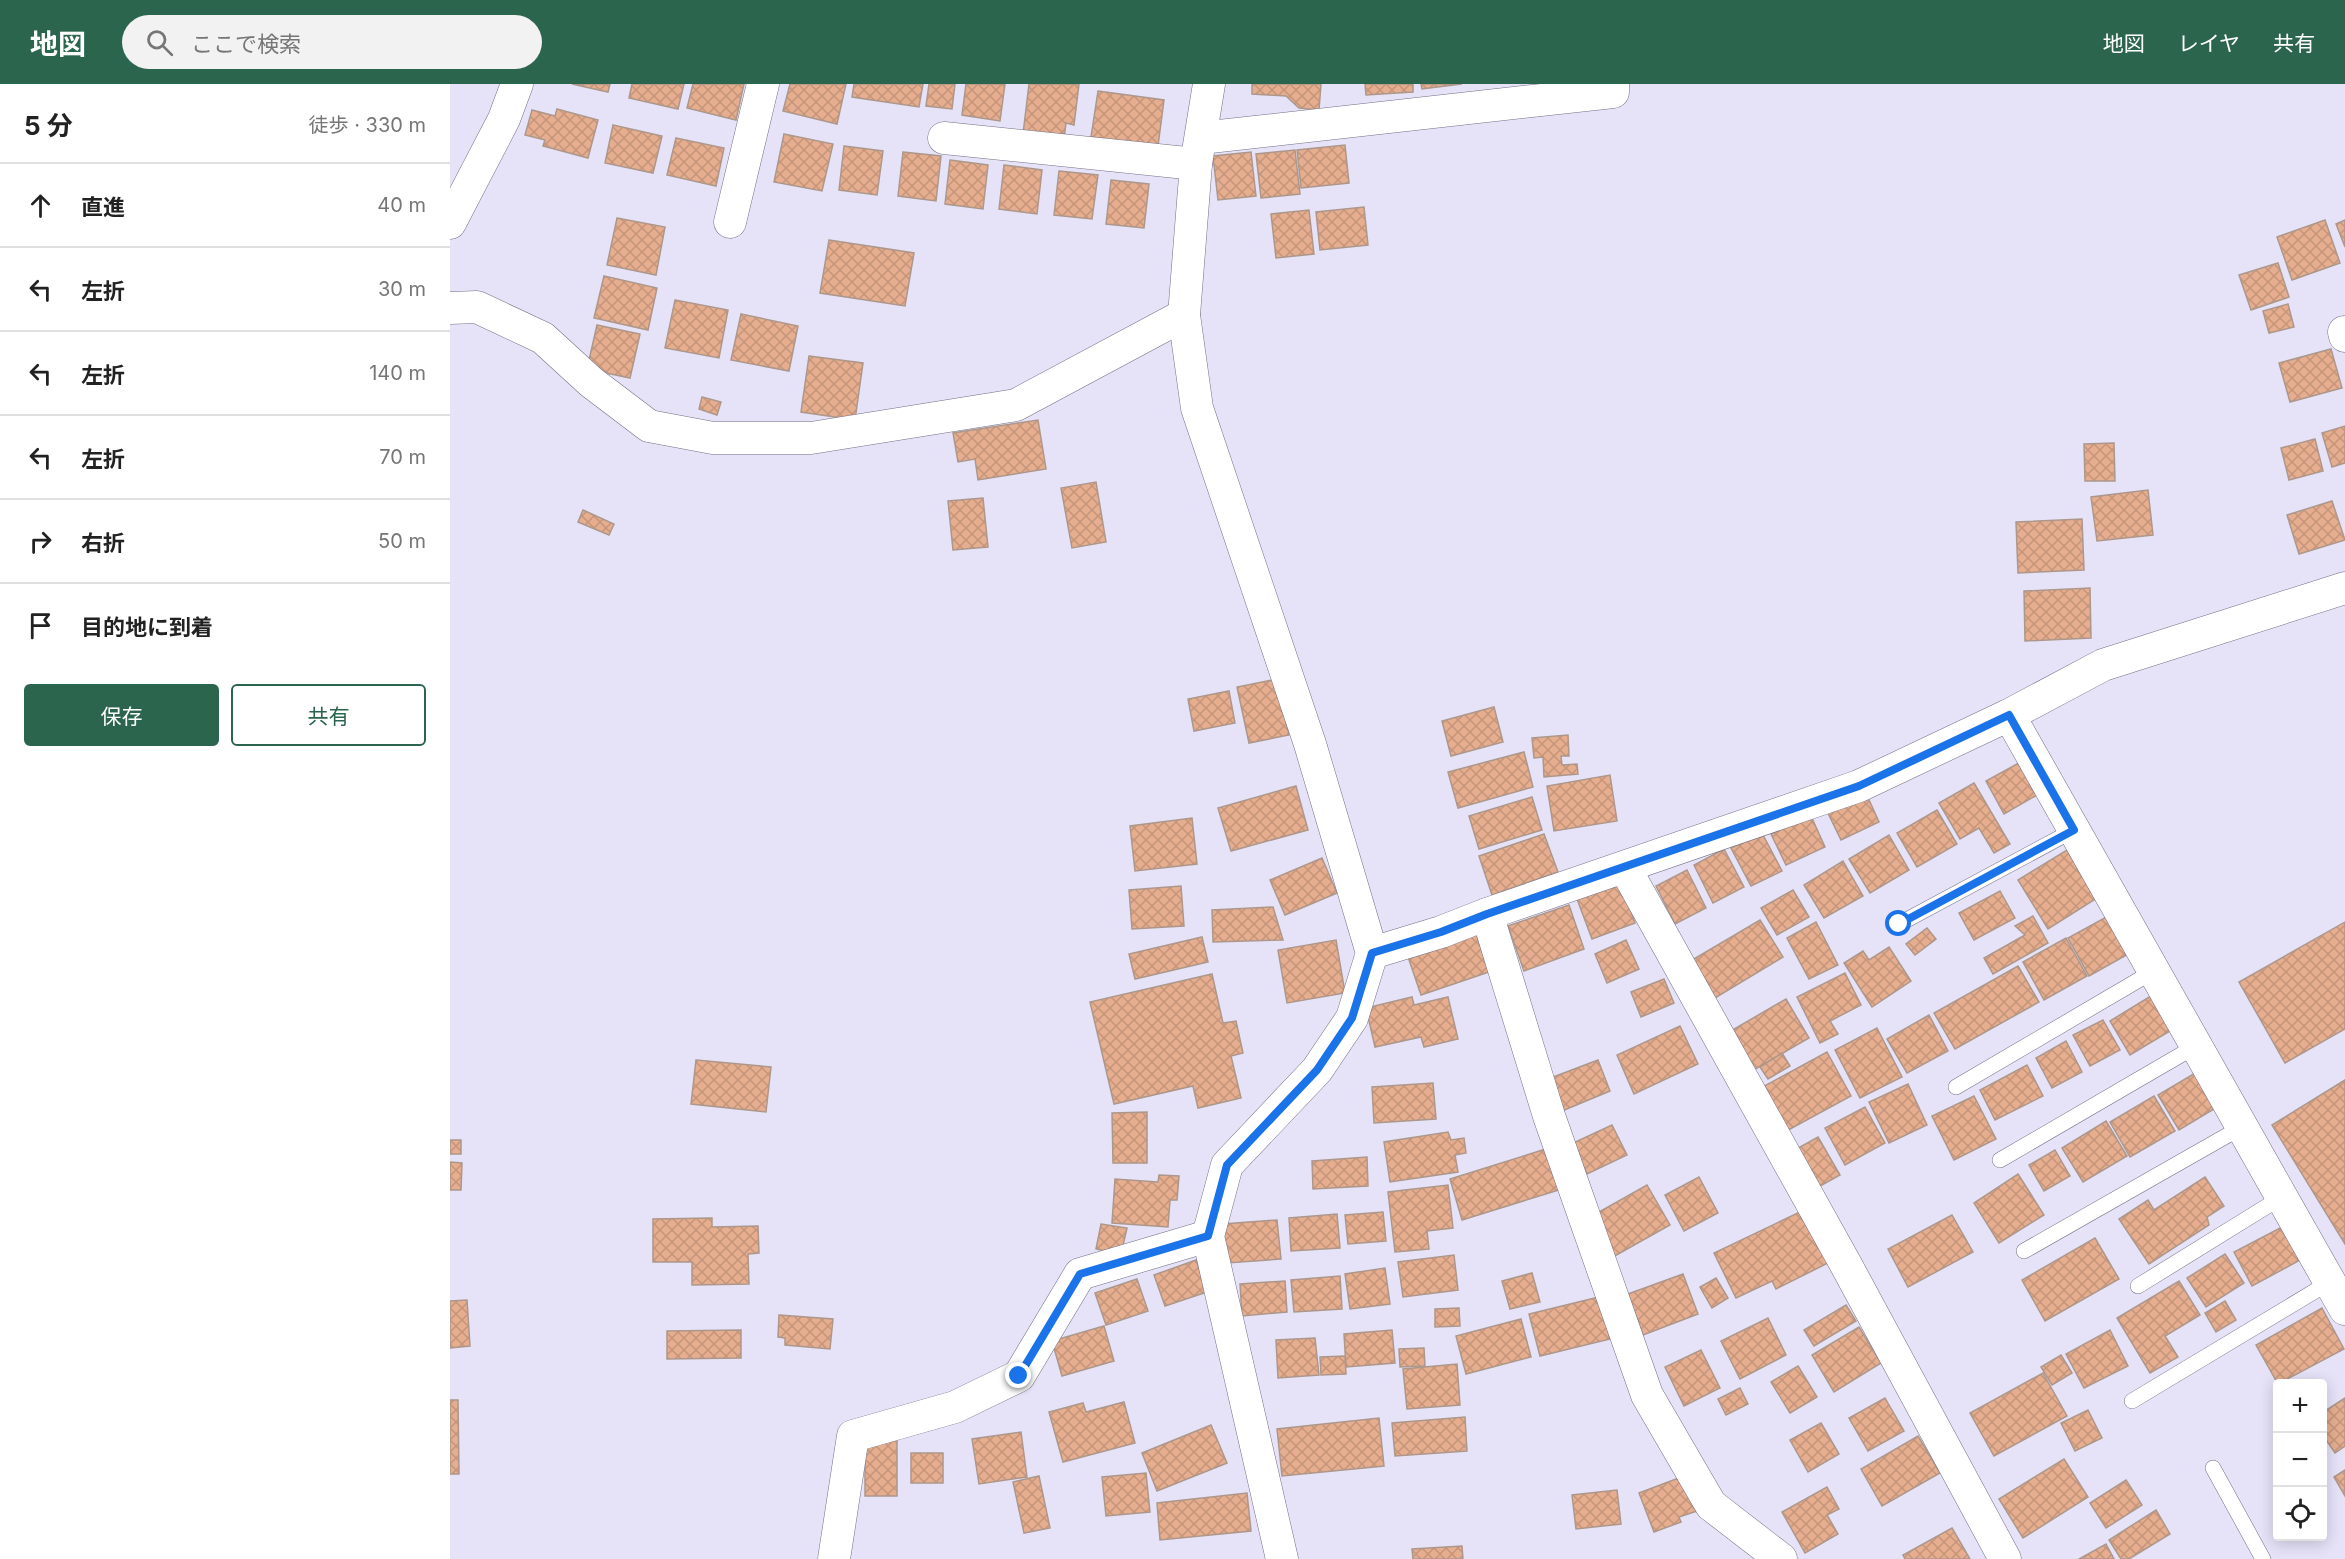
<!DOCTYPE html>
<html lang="ja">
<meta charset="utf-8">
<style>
:root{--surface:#fff;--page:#f2f2f2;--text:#222;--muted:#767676;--line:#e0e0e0;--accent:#2b654e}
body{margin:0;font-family:Inter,"Noto Sans JP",sans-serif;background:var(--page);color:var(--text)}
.controls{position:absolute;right:18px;bottom:18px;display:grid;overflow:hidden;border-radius:6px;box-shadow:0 3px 15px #0003}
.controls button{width:54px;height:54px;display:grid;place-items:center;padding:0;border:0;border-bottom:2px solid var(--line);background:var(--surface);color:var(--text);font:30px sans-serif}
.stop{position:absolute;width:18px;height:18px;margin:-14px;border:4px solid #1a73e8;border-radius:50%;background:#fff}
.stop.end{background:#1a73e8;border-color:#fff;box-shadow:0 2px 6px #0008}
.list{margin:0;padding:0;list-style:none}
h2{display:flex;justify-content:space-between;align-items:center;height:78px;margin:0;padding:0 24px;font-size:26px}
h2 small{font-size:20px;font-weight:400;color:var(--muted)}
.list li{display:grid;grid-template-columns:39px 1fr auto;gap:18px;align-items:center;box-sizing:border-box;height:84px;padding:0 24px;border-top:2px solid var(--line)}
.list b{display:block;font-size:22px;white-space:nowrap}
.list em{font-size:20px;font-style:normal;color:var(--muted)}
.actions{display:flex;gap:12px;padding:18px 24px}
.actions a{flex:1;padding:14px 0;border:2px solid var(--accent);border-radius:6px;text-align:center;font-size:21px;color:var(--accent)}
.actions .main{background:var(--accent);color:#fff}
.icon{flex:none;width:33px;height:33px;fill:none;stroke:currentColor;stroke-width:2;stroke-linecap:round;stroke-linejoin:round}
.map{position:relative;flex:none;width:1895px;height:1475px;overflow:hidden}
header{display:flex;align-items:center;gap:36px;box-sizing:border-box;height:84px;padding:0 30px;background:var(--accent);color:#fff}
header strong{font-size:28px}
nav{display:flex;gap:33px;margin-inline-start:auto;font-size:21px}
.search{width:420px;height:54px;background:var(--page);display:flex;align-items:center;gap:15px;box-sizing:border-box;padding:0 21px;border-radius:33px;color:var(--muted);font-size:22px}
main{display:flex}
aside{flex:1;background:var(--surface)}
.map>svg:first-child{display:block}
.building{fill:url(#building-cross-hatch);stroke:#ad978b;stroke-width:1.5}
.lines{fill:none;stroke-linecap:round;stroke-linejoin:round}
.service-casing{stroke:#736f83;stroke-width:16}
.minor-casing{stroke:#736f83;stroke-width:33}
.service{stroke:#fff;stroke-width:15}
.minor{stroke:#fff;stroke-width:32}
.route{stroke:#1a73e8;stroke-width:8}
</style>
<header>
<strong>地図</strong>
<div class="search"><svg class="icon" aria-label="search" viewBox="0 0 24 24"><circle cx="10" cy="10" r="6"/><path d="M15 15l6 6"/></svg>ここで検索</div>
<nav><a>地図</a><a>レイヤ</a><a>共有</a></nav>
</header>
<main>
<aside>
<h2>5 分<small>徒歩 · 330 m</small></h2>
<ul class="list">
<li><svg class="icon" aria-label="ahead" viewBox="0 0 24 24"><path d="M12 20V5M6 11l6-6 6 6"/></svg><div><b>直進</b></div><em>40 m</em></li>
<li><svg class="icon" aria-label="left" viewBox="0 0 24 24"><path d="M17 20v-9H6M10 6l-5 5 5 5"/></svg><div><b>左折</b></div><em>30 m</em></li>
<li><svg class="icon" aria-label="left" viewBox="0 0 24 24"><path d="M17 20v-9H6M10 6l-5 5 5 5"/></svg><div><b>左折</b></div><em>140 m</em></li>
<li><svg class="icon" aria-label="left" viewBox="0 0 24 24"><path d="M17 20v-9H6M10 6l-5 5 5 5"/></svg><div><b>左折</b></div><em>70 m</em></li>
<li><svg class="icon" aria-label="right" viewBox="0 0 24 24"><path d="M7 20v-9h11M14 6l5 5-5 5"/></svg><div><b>右折</b></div><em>50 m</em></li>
<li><svg class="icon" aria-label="arrive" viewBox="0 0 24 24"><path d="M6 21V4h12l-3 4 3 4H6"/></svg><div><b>目的地に到着</b></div></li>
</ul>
<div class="actions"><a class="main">保存</a><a>共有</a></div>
</aside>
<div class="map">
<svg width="1895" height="1475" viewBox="0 0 1895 1475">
<defs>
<pattern id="building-cross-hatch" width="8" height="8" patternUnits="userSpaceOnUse" patternTransform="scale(1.5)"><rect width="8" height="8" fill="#e6ae8f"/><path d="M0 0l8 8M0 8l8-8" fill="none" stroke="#c5957b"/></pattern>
</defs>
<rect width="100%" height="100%" fill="#e6e3f9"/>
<g class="building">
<polygon points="122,0 160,0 158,8"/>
<polygon points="182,0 234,0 228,25 179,14"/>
<polygon points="243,0 294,0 286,36 237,24"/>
<polygon points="340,0 396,0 387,40 333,27"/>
<polygon points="404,0 473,0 469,23 402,13"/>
<polygon points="479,0 505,0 502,25 476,22"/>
<polygon points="516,0 555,0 550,37 512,31"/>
<polygon points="579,0 629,0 624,41 616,39 614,55 573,50"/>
<polygon points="802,0 871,0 869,26 849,24 836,12 802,10"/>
<polygon points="915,0 963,0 963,8 916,11"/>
<polygon points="971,0 1012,0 972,5"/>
<polygon points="648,7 714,16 708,62 641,53"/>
<polygon points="107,25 148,36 138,74 93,62 95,56 75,51 82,26 105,32"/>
<polygon points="163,41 212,52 203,89 155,79"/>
<polygon points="334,50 383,60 372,107 324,98"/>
<polygon points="226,54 274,64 266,102 217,91"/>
<polygon points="895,61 899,99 851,104 847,66"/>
<polygon points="394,62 433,67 427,111 389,106"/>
<polygon points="845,66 850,110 811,114 806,70"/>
<polygon points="453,68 491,72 486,117 448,112"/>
<polygon points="801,68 806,112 768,116 763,72"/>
<polygon points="500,76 538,81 533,125 495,120"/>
<polygon points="554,81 592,86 587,130 549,125"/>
<polygon points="609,87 648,91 642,135 604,131"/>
<polygon points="661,96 699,100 694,144 656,140"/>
<polygon points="914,123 918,161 870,166 866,128"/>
<polygon points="859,126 864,170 826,174 821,130"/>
<polygon points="167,134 215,143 206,191 157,181"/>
<polygon points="1875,136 1890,179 1842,196 1827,153"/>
<polygon points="1895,136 1895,163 1886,140"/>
<polygon points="379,156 464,169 455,222 370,209"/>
<polygon points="1828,179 1839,213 1801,226 1789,191"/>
<polygon points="154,192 207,204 198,246 144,234"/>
<polygon points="225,216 278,226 269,274 215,264"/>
<polygon points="1838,220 1844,243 1819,249 1813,227"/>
<polygon points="291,230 348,242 339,287 281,276"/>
<polygon points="147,241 190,250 180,294 137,285"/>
<polygon points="1881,265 1892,304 1840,318 1829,279"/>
<polygon points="359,272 413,279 405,336 351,328"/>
<polygon points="252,313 271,318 267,331 249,325"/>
<polygon points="588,336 596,385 528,396 525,375 508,378 503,349"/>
<polygon points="1895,342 1895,379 1882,383 1872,349"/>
<polygon points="1865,355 1873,387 1839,396 1831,364"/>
<polygon points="1664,359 1665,397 1635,397 1634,360"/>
<polygon points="646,398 656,458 622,464 611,404"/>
<polygon points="1698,406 1703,451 1647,457 1641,413"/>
<polygon points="533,414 538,463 503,466 498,417"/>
<polygon points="1882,417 1895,456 1849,470 1837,431"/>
<polygon points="133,426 164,440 159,451 128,438"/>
<polygon points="1632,435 1634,486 1568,489 1566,438"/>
<polygon points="1640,504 1641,554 1575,557 1574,507"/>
<polygon points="827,595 839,651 799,659 787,603"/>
<polygon points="779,607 785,639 744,647 738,615"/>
<polygon points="1044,623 1053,658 1001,672 992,637"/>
<polygon points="1118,651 1119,672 1111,672 1112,681 1127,680 1128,690 1094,693 1093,673 1084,674 1082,654"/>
<polygon points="1074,668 1083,703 1008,724 998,688"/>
<polygon points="1576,675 1594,707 1554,730 1536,697"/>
<polygon points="1160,691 1167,737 1104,747 1097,702"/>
<polygon points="1524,699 1560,760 1544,769 1529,744 1510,755 1489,719"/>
<polygon points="846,702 858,746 781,767 768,724"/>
<polygon points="1415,707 1429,738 1391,756 1376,725"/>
<polygon points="1082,713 1092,746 1029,765 1019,732"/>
<polygon points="1487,726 1507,760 1467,783 1447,749"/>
<polygon points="1361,732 1375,763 1336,781 1321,750"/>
<polygon points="742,734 747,780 685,787 680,742"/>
<polygon points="1312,749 1332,787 1301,802 1281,764"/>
<polygon points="1094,750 1108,788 1042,811 1029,772"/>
<polygon points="1439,751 1459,786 1420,809 1399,775"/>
<polygon points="1274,765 1294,803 1263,819 1244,781"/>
<polygon points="1617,766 1647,814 1598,845 1568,796"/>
<polygon points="872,774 887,809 835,831 820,796"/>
<polygon points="1393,777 1413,812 1374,834 1354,801"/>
<polygon points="1237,786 1256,824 1225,840 1206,802"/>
<polygon points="1171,800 1185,839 1142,855 1127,815"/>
<polygon points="731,802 734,842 682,845 679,806"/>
<polygon points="1343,806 1359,833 1327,851 1311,824"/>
<polygon points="1550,807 1565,834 1524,856 1509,829"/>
<polygon points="1119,821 1134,865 1074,887 1058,842"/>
<polygon points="823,823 833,856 763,858 762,826"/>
<polygon points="1660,831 1682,868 1639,892 1618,854"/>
<polygon points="1583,832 1598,859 1543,890 1534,874 1575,851 1565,842"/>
<polygon points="1310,836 1333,873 1260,917 1237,879"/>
<polygon points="1366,838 1388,881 1359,895 1337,854"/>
<polygon points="1895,838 1895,945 1835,979 1789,898"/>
<polygon points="1024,843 1039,888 971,911 956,867"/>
<polygon points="1477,844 1486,855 1465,871 1456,860"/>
<polygon points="752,853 758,878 685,895 679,870"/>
<polygon points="1616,854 1637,892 1594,916 1573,878"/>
<polygon points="886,856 895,909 837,919 828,866"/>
<polygon points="1176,856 1189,885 1157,899 1145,870"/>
<polygon points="1439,863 1461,897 1422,923 1394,879 1413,867 1419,876"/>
<polygon points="1568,882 1589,918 1505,965 1484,929"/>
<polygon points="1395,889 1411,921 1380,937 1388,950 1370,959 1347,913"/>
<polygon points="762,890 773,939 786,937 793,969 781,972 791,1014 748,1024 743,1002 664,1020 640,918"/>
<polygon points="1214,895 1224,919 1191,933 1181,908"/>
<polygon points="1704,910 1725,944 1680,971 1660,937"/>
<polygon points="962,913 964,921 998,913 1008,955 974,963 971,953 925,963 916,924"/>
<polygon points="1336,915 1359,954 1302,987 1279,948"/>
<polygon points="1479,931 1498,967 1457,989 1437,955"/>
<polygon points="1653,936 1670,966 1640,982 1623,951"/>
<polygon points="1230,942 1248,980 1184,1010 1167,971"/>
<polygon points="1427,944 1452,993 1410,1014 1385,966"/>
<polygon points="1616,957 1632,988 1602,1004 1586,974"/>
<polygon points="1377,968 1401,1012 1331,1050 1307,1006"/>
<polygon points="1332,969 1340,982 1318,995 1310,983"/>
<polygon points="246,976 321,983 316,1028 241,1020"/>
<polygon points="1148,976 1160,1007 1112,1027 1098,995"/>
<polygon points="1577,981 1593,1012 1545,1036 1530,1006"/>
<polygon points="1752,985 1774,1019 1729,1046 1708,1011"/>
<polygon points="1895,996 1895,1160 1822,1041"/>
<polygon points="983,999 986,1035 924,1039 922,1003"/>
<polygon points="1458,1000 1477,1041 1439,1059 1419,1018"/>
<polygon points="1524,1012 1546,1055 1504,1076 1482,1032"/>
<polygon points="1704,1012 1725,1047 1680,1073 1660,1038"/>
<polygon points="1415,1023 1435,1059 1395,1081 1375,1044"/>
<polygon points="697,1028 697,1079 663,1079 662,1029"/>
<polygon points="1656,1037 1677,1072 1633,1098 1612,1064"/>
<polygon points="1162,1041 1177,1071 1137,1090 1123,1059"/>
<polygon points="998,1048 1001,1056 1014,1054 1016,1069 1005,1071 1008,1088 940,1098 934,1058"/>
<polygon points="1368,1053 1390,1091 1363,1106 1341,1068"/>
<rect x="0" y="1056" width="11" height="14"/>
<polygon points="1099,1064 1112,1105 1012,1136 1000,1095"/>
<polygon points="1605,1066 1620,1092 1594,1107 1579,1081"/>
<polygon points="917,1073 918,1102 863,1105 862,1077"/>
<polygon points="0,1078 12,1079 11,1106 0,1106"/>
<polygon points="1568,1090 1594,1131 1549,1159 1524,1119"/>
<polygon points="709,1091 729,1092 727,1116 720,1116 718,1143 662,1139 665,1095 708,1098"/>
<polygon points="1249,1093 1268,1129 1234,1147 1215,1111"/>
<polygon points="1755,1093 1774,1122 1757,1133 1759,1141 1699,1180 1669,1135 1698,1116 1704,1126"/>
<polygon points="998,1101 1003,1144 977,1147 979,1165 945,1168 938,1108"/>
<polygon points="1197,1101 1220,1141 1163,1173 1140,1133"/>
<polygon points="1352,1127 1378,1179 1326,1205 1322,1197 1286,1214 1264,1169"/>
<polygon points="933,1128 936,1157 898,1160 895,1131"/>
<polygon points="887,1130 890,1164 841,1167 839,1134"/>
<polygon points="1502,1131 1523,1168 1458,1203 1438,1165"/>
<polygon points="262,1134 262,1143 308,1142 309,1169 298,1170 299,1200 242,1201 242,1178 203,1178 203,1135"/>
<polygon points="827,1136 831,1175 777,1179 773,1140"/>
<polygon points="651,1140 677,1144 671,1170 646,1165"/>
<polygon points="1834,1142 1852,1175 1802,1202 1784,1168"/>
<polygon points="1645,1154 1669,1195 1595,1237 1572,1196"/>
<polygon points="1775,1170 1794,1199 1756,1223 1737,1194"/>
<polygon points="1004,1171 1008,1206 953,1213 948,1178"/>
<polygon points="746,1176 757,1208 715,1222 704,1191"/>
<polygon points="935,1184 940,1220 900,1225 895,1190"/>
<polygon points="1082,1189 1090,1218 1060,1225 1052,1197"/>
<polygon points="1233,1190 1248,1230 1193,1251 1178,1210"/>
<polygon points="890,1192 892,1225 844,1228 841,1196"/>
<polygon points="1266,1194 1278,1214 1262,1224 1250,1203"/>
<polygon points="687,1195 698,1227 656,1241 645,1209"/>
<polygon points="835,1197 837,1228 792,1232 790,1200"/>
<polygon points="1729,1197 1750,1231 1715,1252 1728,1273 1700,1289 1667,1234"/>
<polygon points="1149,1213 1160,1255 1090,1272 1079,1230"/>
<polygon points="17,1216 20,1262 0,1264 0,1217"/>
<polygon points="1775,1217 1786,1236 1766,1248 1755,1229"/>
<polygon points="1396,1221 1406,1237 1364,1262 1354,1246"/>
<polygon points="1009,1224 1010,1242 985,1243 985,1225"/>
<polygon points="1872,1224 1894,1265 1828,1300 1806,1261"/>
<polygon points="329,1231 383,1235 380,1265 335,1261 335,1254 328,1253"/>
<polygon points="1318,1234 1336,1271 1290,1295 1271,1257"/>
<polygon points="1071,1235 1081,1273 1016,1290 1006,1252"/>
<polygon points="654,1242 664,1277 612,1292 602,1257"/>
<polygon points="1409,1243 1431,1279 1384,1308 1362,1271"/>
<polygon points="291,1246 291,1274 217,1275 217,1247"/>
<polygon points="942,1246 945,1279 896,1283 894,1250"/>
<polygon points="1660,1246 1678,1282 1634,1304 1616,1270"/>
<polygon points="865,1254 869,1291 828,1294 826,1256"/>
<polygon points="974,1264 975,1282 950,1283 949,1265"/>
<polygon points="1251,1266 1270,1304 1234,1322 1215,1283"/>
<polygon points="1611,1271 1622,1289 1602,1301 1591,1283"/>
<polygon points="895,1272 896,1290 871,1291 870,1273"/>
<polygon points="1007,1280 1010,1321 957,1325 953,1285"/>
<polygon points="1348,1282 1367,1313 1340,1329 1321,1298"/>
<polygon points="1593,1289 1617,1332 1544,1372 1520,1329"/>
<polygon points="1290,1304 1298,1320 1276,1331 1268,1315"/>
<polygon points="1435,1314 1454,1347 1418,1367 1399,1334"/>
<polygon points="1895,1314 1895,1362 1885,1369 1872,1350 1872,1329"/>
<polygon points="0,1316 8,1316 9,1390 0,1390"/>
<polygon points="674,1318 685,1359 613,1378 599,1328 633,1319 636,1328"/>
<polygon points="1638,1326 1652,1354 1625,1367 1611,1339"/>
<polygon points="1015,1333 1017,1367 945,1372 942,1339"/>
<polygon points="929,1334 934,1382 832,1392 827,1345"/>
<polygon points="1371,1339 1389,1370 1358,1388 1340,1356"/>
<polygon points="761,1341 777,1379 707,1407 692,1369"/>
<polygon points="571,1348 577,1393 529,1400 522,1355"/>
<polygon points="1468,1352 1490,1389 1432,1422 1411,1385"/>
<rect x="415" y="1355" width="32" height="57"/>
<rect x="461" y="1369" width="32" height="30"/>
<polygon points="1614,1375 1638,1413 1573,1454 1549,1415"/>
<polygon points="1895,1386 1895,1412 1884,1393"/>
<polygon points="696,1389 700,1428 656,1432 652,1393"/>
<polygon points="589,1392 600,1444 574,1449 563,1398"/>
<polygon points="1234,1392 1247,1427 1229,1433 1231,1438 1204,1448 1189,1409"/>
<polygon points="1676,1396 1692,1421 1656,1444 1640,1419"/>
<polygon points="1377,1403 1389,1425 1377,1431 1388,1450 1355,1469 1332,1428"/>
<polygon points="1167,1406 1171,1440 1126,1445 1122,1411"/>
<polygon points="797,1409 801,1447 710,1456 707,1419"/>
<polygon points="1706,1426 1720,1450 1679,1475 1671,1475 1659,1456"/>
<polygon points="1502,1444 1520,1475 1455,1475 1453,1471"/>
<polygon points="1656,1460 1664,1475 1629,1475"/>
<polygon points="1012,1462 1013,1475 963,1475 962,1465"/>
</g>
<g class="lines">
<defs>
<g id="service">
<polyline points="1449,840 1624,746"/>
<polyline points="1506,1003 1704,887"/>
<polyline points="1550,1076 1746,962"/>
<polyline points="1574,1167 1792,1043"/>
<polyline points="1688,1202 1832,1113"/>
<polyline points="1682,1317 1880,1198"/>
<polyline points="1763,1384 1813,1475"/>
</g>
<g id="minor">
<polyline points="759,0 746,80 734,231 747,324 860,660 922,869 902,934 867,986 777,1081 758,1152 832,1475"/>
<polyline points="494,54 746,80"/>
<polyline points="751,54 1163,8 1163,0"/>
<polyline points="280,138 313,0"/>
<polyline points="0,139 54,35 67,0"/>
<polyline points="0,224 27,223 93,254 141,298 199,342 263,354 361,354 566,321 734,231"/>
<polyline points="1894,248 1895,252"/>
<polyline points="1559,631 1895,1225"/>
<polyline points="1175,784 1395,1179 1555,1475"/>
<polyline points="1037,830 1099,1032 1197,1311 1261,1421 1331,1475"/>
<polyline points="922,869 991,848 1037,830 1409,702 1559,631 1653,581 1895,504"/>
<polyline points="384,1475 403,1352 505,1323 569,1292 630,1190 758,1152"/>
</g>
</defs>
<use href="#service" class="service-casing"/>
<use href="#minor" class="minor-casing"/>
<use href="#service" class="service"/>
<use href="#minor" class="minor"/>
</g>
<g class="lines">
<polyline class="route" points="569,1292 630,1190 758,1152 777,1081 867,986 902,934 922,869 991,848 1037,830 1409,702 1559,631 1624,746 1449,840"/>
</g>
</svg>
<div class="controls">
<button>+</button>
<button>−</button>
<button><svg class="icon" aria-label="locate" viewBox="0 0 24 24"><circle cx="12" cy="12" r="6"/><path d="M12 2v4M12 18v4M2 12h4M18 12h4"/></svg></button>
</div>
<div class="stop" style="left:1449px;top:840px"></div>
<div class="stop end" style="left:569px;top:1292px"></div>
</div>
</main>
